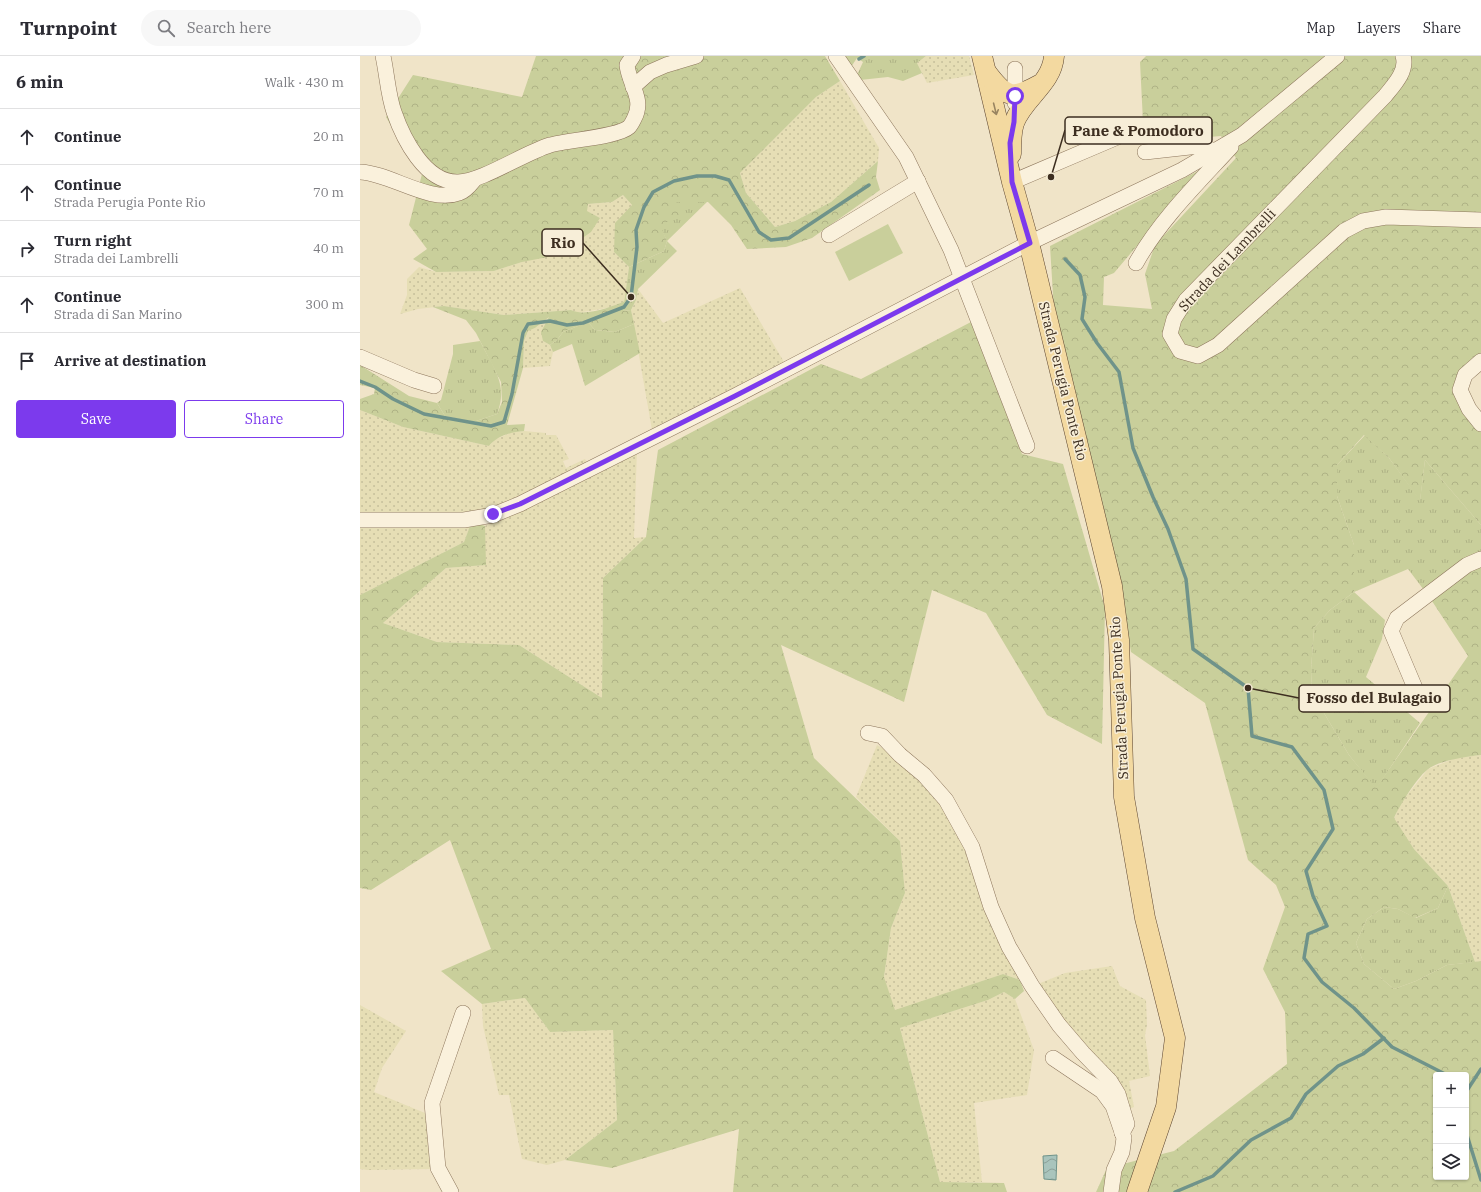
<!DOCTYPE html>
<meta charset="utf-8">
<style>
:root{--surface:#fff;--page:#f7f7f7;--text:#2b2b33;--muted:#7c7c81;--line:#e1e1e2;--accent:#7c3aed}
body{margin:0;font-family:"IBM Plex Serif",serif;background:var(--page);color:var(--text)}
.controls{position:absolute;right:12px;bottom:12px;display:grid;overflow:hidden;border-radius:4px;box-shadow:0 1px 3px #0004}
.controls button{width:36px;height:36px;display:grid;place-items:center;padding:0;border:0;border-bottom:1px solid var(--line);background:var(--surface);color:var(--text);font:20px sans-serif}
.stop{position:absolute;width:12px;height:12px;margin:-9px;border:3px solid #7c3aed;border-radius:50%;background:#fff}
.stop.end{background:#7c3aed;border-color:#fff;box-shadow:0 1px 4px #0008}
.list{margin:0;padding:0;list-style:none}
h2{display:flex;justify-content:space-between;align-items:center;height:52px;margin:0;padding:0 16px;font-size:17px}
h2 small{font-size:13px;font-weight:400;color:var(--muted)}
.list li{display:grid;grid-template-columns:26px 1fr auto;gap:12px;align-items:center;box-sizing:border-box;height:56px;padding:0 16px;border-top:1px solid var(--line)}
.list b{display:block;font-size:15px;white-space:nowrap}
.list p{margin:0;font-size:13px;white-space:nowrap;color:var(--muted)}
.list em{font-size:13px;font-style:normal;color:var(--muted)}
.actions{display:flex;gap:8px;padding:12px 16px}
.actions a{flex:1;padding:9px 0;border:1px solid var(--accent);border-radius:4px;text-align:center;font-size:14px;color:var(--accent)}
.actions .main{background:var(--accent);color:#fff}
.icon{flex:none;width:22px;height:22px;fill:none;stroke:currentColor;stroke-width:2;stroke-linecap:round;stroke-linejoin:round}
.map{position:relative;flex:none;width:1121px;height:1136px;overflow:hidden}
header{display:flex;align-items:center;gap:24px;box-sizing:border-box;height:56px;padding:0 20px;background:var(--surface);border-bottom:1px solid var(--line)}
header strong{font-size:19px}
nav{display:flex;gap:22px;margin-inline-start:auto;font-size:14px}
.search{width:280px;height:36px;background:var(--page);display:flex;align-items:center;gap:10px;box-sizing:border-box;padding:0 14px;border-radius:22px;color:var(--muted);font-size:15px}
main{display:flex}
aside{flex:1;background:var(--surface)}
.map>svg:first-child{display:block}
.farmland{fill:url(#farmland-dots)}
.grass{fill:url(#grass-tufts)}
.forest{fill:url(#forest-crowns);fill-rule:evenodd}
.pitch{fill:#c9cf9b}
.water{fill:url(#water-waves);stroke:#6f938a}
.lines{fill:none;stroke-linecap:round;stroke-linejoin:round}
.stream{stroke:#6f938a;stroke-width:3.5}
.minor-casing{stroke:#8d765c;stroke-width:16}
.major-casing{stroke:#5b4430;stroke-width:21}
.minor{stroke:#faf1dc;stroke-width:15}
.major{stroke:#f3d9a0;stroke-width:20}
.oneway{stroke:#988460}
.route{stroke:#7c3aed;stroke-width:5}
.labels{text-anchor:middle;stroke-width:3;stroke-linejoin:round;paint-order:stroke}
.street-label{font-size:14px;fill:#3d2e20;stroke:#f7eed8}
.leader{fill:none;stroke:#3d2e20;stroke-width:1.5}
.callout-dot{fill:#3d2e20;stroke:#f7eed8;stroke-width:1.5}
.callout{fill:#f7eed8;stroke:#3d2e20;stroke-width:1.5}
.callout-label{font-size:15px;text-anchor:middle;font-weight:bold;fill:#3d2e20}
</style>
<header>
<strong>Turnpoint</strong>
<div class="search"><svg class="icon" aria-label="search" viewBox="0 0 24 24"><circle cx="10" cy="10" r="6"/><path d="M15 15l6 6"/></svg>Search here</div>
<nav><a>Map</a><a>Layers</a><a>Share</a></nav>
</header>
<main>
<aside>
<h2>6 min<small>Walk · 430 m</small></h2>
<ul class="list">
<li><svg class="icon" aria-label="ahead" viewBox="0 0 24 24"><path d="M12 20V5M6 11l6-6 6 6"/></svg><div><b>Continue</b></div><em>20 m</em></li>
<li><svg class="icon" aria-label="ahead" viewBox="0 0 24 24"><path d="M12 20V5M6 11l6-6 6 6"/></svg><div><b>Continue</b><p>Strada Perugia Ponte Rio</p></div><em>70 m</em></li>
<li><svg class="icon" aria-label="right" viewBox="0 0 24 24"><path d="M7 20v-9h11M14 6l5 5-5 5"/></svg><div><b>Turn right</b><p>Strada dei Lambrelli</p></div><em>40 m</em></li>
<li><svg class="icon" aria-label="ahead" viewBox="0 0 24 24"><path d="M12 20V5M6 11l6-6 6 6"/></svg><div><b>Continue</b><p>Strada di San Marino</p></div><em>300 m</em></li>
<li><svg class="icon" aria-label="arrive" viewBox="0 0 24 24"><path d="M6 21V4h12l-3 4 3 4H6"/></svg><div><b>Arrive at destination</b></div></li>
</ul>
<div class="actions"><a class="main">Save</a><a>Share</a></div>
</aside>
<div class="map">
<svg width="1121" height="1136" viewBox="0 0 1121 1136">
<defs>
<pattern id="farmland-dots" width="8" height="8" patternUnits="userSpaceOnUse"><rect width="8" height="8" fill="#e6deb5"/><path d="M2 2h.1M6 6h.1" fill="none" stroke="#c6bf9b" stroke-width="1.8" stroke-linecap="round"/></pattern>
<pattern id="grass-tufts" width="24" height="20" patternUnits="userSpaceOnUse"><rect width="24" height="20" fill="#c9cf9b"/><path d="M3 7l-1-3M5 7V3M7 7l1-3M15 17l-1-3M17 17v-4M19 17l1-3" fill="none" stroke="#aeb285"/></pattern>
<pattern id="forest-crowns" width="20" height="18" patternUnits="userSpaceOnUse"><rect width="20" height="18" fill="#c9cf9b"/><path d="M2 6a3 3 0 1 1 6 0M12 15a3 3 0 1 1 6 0" fill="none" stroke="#aeb285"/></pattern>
<pattern id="water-waves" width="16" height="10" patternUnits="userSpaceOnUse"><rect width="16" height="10" fill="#a9c4bc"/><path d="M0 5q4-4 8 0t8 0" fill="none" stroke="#8ba098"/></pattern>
</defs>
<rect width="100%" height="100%" fill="#f0e4c8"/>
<g class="farmland">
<polygon points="566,0 609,0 614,19 567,27 557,7"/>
<polygon points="480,25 519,92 518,105 471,146 435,165 415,171 386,137 380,117 456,41"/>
<polygon points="263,139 272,149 254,196 269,211 265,245 253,251 217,257 211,254 144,259 84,250 58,253 40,258 47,239 47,223 59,211 76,216 134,215 162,206 240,162 226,155 228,148 252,146"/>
<polygon points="380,232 424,306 292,374 271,254 276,244 278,233 303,267"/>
<polygon points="190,260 183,285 190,289 193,296 190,310 163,312 164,285 168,275 175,272"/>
<polygon points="0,354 43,371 129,390 134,384 152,376 164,375 186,377 186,379 196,379 209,403 203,405 206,412 225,403 227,407 138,450 101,459 0,458"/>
<polygon points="277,393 274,482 286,481 243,522 242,642 159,589 77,586 23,567 86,512 125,509 125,470"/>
<polygon points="0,470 110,470 104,486 0,539"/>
<polygon points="517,689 537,700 563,724 598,771 660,924 643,918 535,955 524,922 531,872 545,837 540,785 496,741"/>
<polygon points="1121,699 1121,905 1115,906 1088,830 1054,793 1034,763 1040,748 1068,713 1096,702"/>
<polygon points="752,910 760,930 786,944 787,969 785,979 790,1020 769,1025 774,1051 766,1054 686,945 678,928 705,917"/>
<polygon points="644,936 655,943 674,994 667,1039 614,1047 622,1126 580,1126 540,972 628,944"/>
<polygon points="165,942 190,976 253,974 257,1064 205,1104 187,1109 162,1103 149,1039 139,1039 123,970 122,948"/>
<polygon points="0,949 46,975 22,1012 14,1036 65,1057 72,1113 7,1114 0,1113"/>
</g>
<g class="grass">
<polygon points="484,0 566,0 557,7 562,17 543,25 528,21 500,24 497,19 503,6 497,2 491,11"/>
<polygon points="348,145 307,185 317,195 278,233 276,244 271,254 263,255 269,211 304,195 307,185 299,169 316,146"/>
<polygon points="228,266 235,274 255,276 274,268 280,297 225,330 212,288 193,296 190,289 197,284 203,276"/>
<path d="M 120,285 C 133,311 149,329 137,358 L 113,366 L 85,360 L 77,347 L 81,344 L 93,298 L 93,289 Z"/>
<polygon points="1005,379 1029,402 1060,444 1065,404 1121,469 1121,497 1070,542 1048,513 994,536 1025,564 1022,583 1006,621 1060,667 1016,733 989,699 952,637 951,614 954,572 970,554 994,536 994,489 977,440 977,409"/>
<polygon points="1088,830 1115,906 1087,909 1056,925 1034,933 1004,908 996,887 1007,863 1024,851 1038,853 1056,862 1078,852"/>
</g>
<g class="forest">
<polygon points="176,0 465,0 480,25 456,41 380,117 386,137 415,171 435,165 471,146 518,105 516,121 520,134 452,182 426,191 387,193 371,169 348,146 316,146 323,153 317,162 300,169 307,185 304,195 269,211 254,196 255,167 272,149 263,139 252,146 228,148 227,155 240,162 231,176 198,199 162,206 134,215 76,216 53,203 67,193 49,169 63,114 47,97 26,61 53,19 162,41"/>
<path d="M 786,0 L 1121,0 L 1121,300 L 1113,301 L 1093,330 L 1104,354 L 1121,376 L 1121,469 L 1065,404 L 1060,445 L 1029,402 L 1004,379 L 977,409 L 977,440 L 994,489 L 994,536 L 970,554 L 954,572 L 951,614 L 952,637 L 989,699 L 1016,732 L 1108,600 L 1070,542 L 1121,497 L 1121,699 C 1106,701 1079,704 1067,714 C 1056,723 1040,749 1034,762 L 1054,793 L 1088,830 L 1078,852 L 1055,862 L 1038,853 L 1024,851 L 1007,863 L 996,887 L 1004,908 L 1034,933 L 1056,925 L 1087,909 L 1121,905 L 1121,1136 L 736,1136 L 747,1112 L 814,1095 L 927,1008 L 925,956 L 903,913 L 925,851 L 916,829 L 888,804 L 845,647 L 771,596 L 754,500 L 694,255 L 690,190 L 842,113 L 754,217 L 744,221 L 743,249 L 792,253 L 785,218 L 795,189 L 876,102 L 861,80 L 814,84 L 783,66 L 780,6 ZM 1076,1019 L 1106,1019 L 1106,1121 L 1076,1121 Z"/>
<path d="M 265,245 L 263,255 L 271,254 L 274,268 L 255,276 L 235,274 L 228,266 L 203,276 L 197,284 L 190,289 L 183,285 L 181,276 L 189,261 L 175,272 L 168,275 L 164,285 L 163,312 L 147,369 L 165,368 L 164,375 C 151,376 137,380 129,390 L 43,371 L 0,354 L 0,343 L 14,338 L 15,332 L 0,329 L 0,309 L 49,340 L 77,347 L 85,360 L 113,366 L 137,358 L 142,346 L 141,326 L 116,277 L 106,264 L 73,251 L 84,250 L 144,259 L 211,254 C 224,261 252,251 265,245 Z"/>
<polygon points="611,266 662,398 703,408 745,552 742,688 687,659 626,557 572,534 544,646 421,589 454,702 540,785 545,837 531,872 524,921 535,954 643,918 660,924 664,935 655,943 644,936 628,944 540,972 580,1126 644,1127 647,1136 373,1136 379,1073 252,1112 205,1104 257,1064 253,974 190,976 165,942 122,948 81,915 131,893 90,784 11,834 0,832 0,539 104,486 110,470 118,467 125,470 126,509 86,512 23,567 77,586 159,589 242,642 243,522 286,481 298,394 461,308 501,323"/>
</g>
<polygon class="pitch" points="528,168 543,197 489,225 475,196"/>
<polygon class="water" points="697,1099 696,1124 684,1123 683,1100"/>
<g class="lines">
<g class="stream">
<polyline points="499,3 504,0"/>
<polyline points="705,203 720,219 725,241 722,263 737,287 759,316 773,392 793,441 808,473 826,523 833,593 888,632 892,680 932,691 964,734 973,773 946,815 953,840 967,870 948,878 944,902 962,926 994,952 1032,991 1087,1019"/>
<polyline points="0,325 15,331 33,343 64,358 131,370 144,366 152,338 163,277 168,268 190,265 207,269 223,267 264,251 271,241 277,191 276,174 284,151 293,136 314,125 337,120 355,120 369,124 399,176 411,184 429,182 509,129"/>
<polyline points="1106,1036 1121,1013"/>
<polyline points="1106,1076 1121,1124"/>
<polyline points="815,1136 853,1120 891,1084 931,1062 946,1038 978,1010 1003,998 1024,982"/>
</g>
<defs>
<g id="minor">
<path d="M 23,0 C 27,18 28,39 34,56 C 43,82 65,127 98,126 C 121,126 164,97 190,89 C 207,84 258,81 269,71 C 271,69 273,65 274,63 C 285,43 269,29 267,9 L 273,0"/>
<polyline points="476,0 546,101 591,194 667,390"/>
<path d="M 1043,0 C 1048,15 1033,30 1025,40 L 826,244 L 814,263 L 810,278 L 820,295 L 838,300 L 858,289 L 984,175 L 1003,165 L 1026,161 L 1121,164"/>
<polyline points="273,31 290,16 306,9 336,0"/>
<polyline points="655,47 655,13"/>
<polyline points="785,96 839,90 855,95"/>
<path d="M 0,116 C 30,117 70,148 99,137 C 106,135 111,128 115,123"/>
<polyline points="652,126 760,80"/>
<polyline points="469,179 558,125"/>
<path d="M 776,207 C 800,164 838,127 871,91"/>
<polyline points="0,301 54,324 74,330"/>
<polyline points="1121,305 1105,319 1100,334 1109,353 1121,368"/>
<polyline points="0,464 104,464 133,459 160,448 375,340 669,187 822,114 882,79 977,0"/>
<polyline points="1058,639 1031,575 1037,562 1107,509 1121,503"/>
<polyline points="508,677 522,680 540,699 564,719 586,744 612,791 631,851 649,891 672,930 699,969 723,997 750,1025 758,1038 767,1068 762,1077"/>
<polyline points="693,1002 742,1035 753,1050 764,1082 762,1096 754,1114 751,1136"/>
<polyline points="91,1136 78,1112 72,1047 103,957"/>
</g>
<g id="major">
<polyline points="622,0 652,126 669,187 752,530 759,584 764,741 785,862 815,982 806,1051 777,1136"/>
<path d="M 627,17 C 645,41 652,44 679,29"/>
<path d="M 651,98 C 651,88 651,76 654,67 C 663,42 692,28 694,0"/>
</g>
</defs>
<use href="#minor" class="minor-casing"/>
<use href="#major" class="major-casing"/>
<use href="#minor" class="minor"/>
<use href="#major" class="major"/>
</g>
<defs><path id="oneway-shaft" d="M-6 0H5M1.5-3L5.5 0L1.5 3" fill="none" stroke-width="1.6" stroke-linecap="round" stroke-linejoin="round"/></defs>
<use class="oneway" href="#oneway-shaft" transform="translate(635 53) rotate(76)"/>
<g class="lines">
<polyline class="route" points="133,458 160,448 375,340 670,187 652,126 650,87 654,66 655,40"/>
</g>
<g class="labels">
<g class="street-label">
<text transform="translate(867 204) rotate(-47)" y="5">Strada dei Lambrelli</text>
<text transform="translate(703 325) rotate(76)" y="5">Strada Perugia Ponte Rio</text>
<text transform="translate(759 642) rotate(-93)" y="5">Strada Perugia Ponte Rio</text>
</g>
</g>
<path class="leader" d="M691 121L705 74M271 241L223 187M888 632L939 642"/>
<g class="callout-dot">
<circle cx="691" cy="121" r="4"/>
<circle cx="271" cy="241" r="4"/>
<circle cx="888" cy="632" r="4"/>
</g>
<g class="callout">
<rect x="705" y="61" width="147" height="27" rx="4"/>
<rect x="182" y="173" width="41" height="27" rx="4"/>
<rect x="939" y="629" width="151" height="27" rx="4"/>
</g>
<g class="callout-label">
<text x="778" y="80">Pane &amp; Pomodoro</text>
<text x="203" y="192">Rio</text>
<text x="1014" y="647">Fosso del Bulagaio</text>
</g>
</svg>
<div class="controls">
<button>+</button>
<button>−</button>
<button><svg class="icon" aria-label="layers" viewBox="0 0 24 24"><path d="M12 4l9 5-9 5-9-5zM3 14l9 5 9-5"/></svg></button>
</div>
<div class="stop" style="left:655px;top:40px"></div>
<div class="stop end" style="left:133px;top:458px"></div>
</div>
</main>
